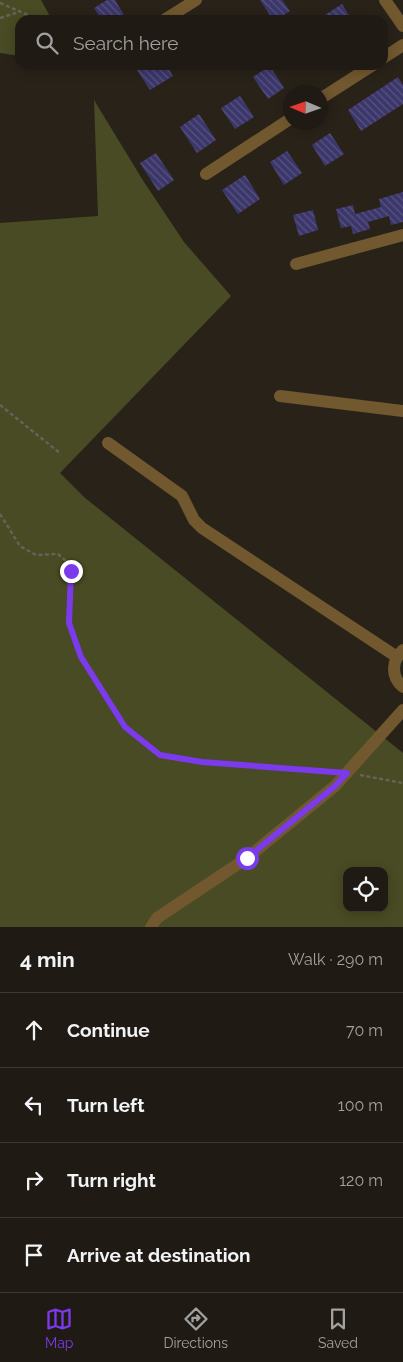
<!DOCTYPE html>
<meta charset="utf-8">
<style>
:root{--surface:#1f1a13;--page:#27231c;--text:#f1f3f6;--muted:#a1a1a0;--line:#3c3833;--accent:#7c3aed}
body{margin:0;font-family:Raleway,sans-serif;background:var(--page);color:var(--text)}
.controls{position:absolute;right:15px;bottom:15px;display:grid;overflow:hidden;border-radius:10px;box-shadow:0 2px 12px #0003}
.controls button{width:45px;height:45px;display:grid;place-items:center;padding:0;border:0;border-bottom:1px solid var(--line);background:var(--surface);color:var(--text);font:25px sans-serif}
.compass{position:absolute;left:283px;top:85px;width:45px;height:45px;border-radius:50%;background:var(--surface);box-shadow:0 2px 12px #0003;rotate:272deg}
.stop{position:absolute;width:15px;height:15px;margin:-11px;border:4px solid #7c3aed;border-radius:50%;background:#fff}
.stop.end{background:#7c3aed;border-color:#fff;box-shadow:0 1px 5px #0008}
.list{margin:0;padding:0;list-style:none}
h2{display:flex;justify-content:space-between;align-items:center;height:65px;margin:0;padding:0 20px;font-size:21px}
h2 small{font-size:16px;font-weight:400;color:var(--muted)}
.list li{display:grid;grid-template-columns:32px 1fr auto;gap:15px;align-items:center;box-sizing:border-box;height:75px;padding:0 20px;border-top:1px solid var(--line)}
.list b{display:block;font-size:19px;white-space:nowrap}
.list em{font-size:16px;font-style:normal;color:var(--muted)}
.icon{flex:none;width:28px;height:28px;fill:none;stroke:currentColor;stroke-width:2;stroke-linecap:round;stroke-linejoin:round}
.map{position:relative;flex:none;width:403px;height:927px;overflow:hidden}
.search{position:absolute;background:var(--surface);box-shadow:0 2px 12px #0003;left:15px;right:15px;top:15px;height:55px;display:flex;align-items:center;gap:12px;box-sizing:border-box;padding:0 18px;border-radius:15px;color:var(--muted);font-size:19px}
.sheet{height:365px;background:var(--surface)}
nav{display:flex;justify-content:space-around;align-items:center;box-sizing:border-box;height:70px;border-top:1px solid var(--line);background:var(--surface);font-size:14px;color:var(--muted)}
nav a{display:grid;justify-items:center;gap:2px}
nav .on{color:var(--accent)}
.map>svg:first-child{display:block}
.green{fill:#484b23;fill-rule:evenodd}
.building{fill:url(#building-back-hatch)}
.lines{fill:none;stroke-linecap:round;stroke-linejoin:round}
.path{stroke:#676159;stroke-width:2.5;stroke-dasharray:4 2.5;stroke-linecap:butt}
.minor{stroke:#71582f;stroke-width:12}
.route{stroke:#7c3aed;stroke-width:6}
</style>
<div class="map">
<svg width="403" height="927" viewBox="0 0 403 927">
<defs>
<pattern id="building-back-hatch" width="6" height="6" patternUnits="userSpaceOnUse" patternTransform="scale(1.25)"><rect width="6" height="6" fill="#3c376b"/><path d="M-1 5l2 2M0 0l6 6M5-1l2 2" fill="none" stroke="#58537f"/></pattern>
</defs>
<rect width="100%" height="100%" fill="#292219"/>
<g class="green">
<polygon points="0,0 41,0 52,20 20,20 20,56 0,53"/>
<path d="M 94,100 L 144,182 L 184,242 L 231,296 L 60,473 L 84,497 L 403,753 L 403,927 L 0,927 L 0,223 L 98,216 ZM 347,871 L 384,871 L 384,908 L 347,908 Z"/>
</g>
<g class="building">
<polygon points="107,0 115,0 127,20 102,20 94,8"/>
<polygon points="260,0 282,0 290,11 276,20 273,20"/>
<polygon points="342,4 352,20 317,20"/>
<polygon points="145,65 166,65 173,76 150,90 137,70"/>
<polygon points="270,66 284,88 268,99 253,77"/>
<polygon points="398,77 403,85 403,104 361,131 348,110"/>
<polygon points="240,96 254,117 235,129 221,108"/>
<polygon points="199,114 216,140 197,153 180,127"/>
<polygon points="330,133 344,154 325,166 312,145"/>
<polygon points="287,151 302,173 284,185 270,162"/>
<polygon points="156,153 174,180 158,191 140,163"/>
<polygon points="245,175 260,199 238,214 222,190"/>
<polygon points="403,192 403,222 391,225 389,216 368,222 370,229 353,234 351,226 341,228 336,209 353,205 355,214 381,207 379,199"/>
<polygon points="313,210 318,230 299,236 293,215"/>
</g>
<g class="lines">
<g class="path">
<polyline points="0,3 35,18"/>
<polyline points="0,18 19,12"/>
<polyline points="0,405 61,454"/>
<polyline points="0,514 20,546 36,555 58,554 67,562 71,571 69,623 81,657 125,727 160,755 202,762 332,772"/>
<polyline points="360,775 403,783"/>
</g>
<g class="minor">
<polyline points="385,0 403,26"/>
<polyline points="164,20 196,0"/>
<polyline points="383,58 403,45"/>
<polyline points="320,99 373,65"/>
<polyline points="206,174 290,119"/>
<polyline points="296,264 403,235"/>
<polyline points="280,396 403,411"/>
<polyline points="108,443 182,496 194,520 202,528 397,657"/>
<path d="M 403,650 C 391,661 391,677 403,687"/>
<polyline points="151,927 157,918 247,858 335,786 403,710"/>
</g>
</g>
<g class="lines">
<polyline class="route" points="71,571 69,623 81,657 125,727 160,755 202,762 347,773 335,786 247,858"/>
</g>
</svg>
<div class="controls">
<button><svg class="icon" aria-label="locate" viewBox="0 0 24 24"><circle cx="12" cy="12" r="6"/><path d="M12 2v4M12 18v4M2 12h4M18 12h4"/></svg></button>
</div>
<svg class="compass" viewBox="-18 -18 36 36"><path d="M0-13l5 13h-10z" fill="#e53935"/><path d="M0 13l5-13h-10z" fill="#a1a1a0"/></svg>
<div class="stop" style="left:247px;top:858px"></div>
<div class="stop end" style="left:71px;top:571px"></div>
<div class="search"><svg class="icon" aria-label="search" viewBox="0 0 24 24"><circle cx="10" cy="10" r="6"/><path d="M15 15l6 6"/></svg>Search here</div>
</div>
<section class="sheet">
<h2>4 min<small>Walk · 290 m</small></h2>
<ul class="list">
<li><svg class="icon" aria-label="ahead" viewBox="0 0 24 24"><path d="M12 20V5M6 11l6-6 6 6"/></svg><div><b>Continue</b></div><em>70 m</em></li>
<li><svg class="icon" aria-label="left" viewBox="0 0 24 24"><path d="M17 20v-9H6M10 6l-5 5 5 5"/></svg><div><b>Turn left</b></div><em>100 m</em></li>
<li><svg class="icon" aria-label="right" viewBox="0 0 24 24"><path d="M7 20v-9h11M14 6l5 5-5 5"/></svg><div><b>Turn right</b></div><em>120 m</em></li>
<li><svg class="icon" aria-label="arrive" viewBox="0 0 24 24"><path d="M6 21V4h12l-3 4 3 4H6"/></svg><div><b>Arrive at destination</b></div></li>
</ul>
</section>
<nav>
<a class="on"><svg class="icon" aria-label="map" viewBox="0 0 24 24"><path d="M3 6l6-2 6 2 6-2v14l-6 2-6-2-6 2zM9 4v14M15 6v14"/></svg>Map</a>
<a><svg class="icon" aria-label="directions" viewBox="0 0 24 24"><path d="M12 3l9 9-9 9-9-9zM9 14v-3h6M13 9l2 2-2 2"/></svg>Directions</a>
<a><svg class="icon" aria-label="saved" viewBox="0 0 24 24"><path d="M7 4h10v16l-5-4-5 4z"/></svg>Saved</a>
</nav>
